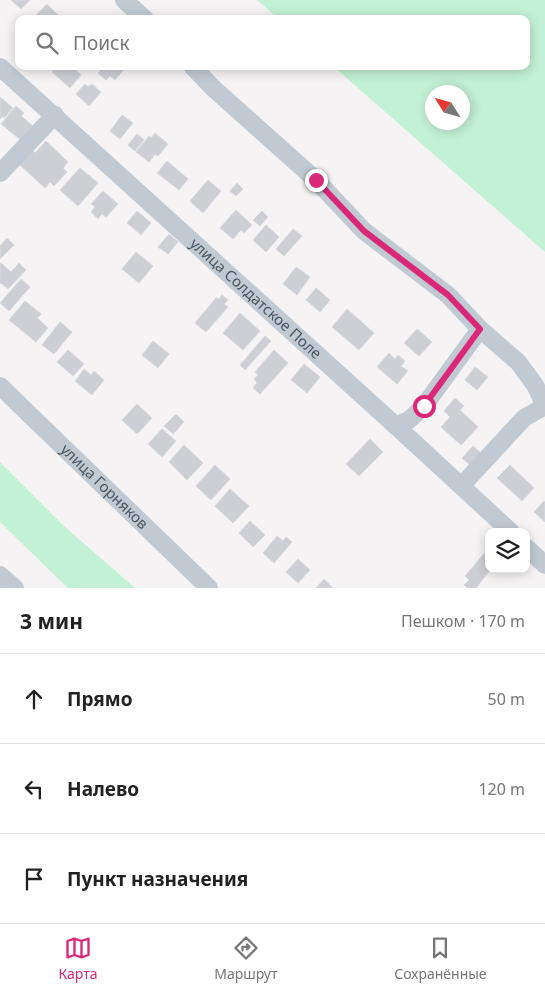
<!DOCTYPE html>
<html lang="ru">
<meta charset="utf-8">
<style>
:root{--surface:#fff;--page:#f2f2f2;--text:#222;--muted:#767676;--line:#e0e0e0;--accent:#db2777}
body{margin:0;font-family:"Noto Sans",sans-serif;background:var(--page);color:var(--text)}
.controls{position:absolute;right:15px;bottom:15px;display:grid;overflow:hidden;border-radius:10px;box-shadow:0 2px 12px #0003}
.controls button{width:45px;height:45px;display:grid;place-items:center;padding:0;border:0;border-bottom:1px solid var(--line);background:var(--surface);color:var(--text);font:25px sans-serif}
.compass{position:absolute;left:425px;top:85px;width:45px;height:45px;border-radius:50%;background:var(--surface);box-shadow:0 2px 12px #0003;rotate:307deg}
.stop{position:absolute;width:15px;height:15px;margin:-11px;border:4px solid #db2777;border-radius:50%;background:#fff}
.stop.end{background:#db2777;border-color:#fff;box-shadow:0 1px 5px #0008}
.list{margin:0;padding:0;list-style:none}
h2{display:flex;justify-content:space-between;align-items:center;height:65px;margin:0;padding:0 20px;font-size:21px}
h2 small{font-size:16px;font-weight:400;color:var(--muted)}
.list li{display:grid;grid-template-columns:32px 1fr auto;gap:15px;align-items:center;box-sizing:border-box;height:90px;padding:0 20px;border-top:1px solid var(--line)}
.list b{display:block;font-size:19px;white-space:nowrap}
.list em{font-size:16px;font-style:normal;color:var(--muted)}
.icon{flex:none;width:28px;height:28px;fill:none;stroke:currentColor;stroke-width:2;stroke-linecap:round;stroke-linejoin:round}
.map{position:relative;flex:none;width:545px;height:588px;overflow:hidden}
.search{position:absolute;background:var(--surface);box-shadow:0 2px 12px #0003;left:15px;right:15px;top:15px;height:55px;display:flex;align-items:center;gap:12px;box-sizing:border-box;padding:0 18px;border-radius:10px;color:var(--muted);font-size:19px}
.sheet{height:335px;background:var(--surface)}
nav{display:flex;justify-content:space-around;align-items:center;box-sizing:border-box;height:70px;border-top:1px solid var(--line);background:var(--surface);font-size:14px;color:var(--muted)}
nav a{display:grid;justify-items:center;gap:2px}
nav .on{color:var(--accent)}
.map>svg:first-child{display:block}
.green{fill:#c3f1d5;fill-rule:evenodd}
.building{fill:#cdcfd5;stroke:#d7d9de}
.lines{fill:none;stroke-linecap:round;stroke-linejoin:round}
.minor{stroke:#c1cad2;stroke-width:18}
.route{stroke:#db2777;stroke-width:6}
.labels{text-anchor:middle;stroke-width:5;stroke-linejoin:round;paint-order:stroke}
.street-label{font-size:15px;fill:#4a5661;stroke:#fff}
</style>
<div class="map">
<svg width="545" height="588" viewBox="0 0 545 588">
<rect width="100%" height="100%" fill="#f5f3f3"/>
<g class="green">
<path d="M 257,0 L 545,0 L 545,252 L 333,66 L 526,66 L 526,19 L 279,19 ZM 432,92 L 462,92 L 462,122 L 432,122 Z"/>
<polygon points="0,462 66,528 135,588 68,588 0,522"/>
</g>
<g class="building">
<polygon points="11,0 30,0 21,9"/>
<polygon points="47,4 62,19 35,19 34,17"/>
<polygon points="56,66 71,66 81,75 70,88 52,72"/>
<polygon points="98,66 127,66 115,80 110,76 106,80 98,73 101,70"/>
<polygon points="85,84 88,87 92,84 101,92 89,106 76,94"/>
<polygon points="0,97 13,108 4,118 3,116 0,119"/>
<polygon points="16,106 24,113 21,116 34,127 22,141 1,124"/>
<polygon points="122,115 133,123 120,139 110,131"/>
<polygon points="155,133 168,144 158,156 155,154 149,162 136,152 149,136 151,138"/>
<polygon points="137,134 144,140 135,151 128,145"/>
<polygon points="46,141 68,162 63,168 67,172 54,186 50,182 45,188 19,164 32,150 35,153"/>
<polygon points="167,161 188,179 179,190 157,173"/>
<polygon points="80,168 98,183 78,206 60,190"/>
<polygon points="208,180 221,191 203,213 190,201"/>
<polygon points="237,183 243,189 236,196 230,191"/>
<polygon points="103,191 118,204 106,217 102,214 98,219 91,212 95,207 91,204"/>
<polygon points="236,210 252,225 244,233 241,230 233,239 220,228"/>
<polygon points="137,211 151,223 141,235 127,223"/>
<polygon points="262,211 268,217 260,226 253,220"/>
<polygon points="266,225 279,237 266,252 253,240"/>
<polygon points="293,229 302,236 284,256 276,249"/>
<polygon points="169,234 178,242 168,254 158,247"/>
<polygon points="7,238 14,245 0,259 0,246"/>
<polygon points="136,252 153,266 139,283 122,269"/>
<polygon points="0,262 11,272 19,263 26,270 8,289 1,283 0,284"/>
<polygon points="296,267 310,277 297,295 283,284"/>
<polygon points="21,279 30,287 9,311 0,303"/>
<polygon points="316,288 330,300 320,312 306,300"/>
<polygon points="222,295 228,300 224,304 228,307 206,332 195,323 216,298 219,299"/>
<polygon points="25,301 41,314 37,318 48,328 36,342 9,320"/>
<polygon points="347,309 374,333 359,350 332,327"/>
<polygon points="240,313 260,331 243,350 223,333"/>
<polygon points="60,322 72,332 54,354 42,345"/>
<polygon points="417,329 432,342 419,356 404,343"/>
<polygon points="265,336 271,341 245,370 240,365"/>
<polygon points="153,341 169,354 158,368 142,355"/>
<polygon points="68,350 84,364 73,376 57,362"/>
<polygon points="274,350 288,363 260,394 253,388 257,383 254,379 258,375 255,372"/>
<polygon points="389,353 395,359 398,355 405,361 401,366 408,371 397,384 377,367"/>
<polygon points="304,364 320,377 307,393 291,380"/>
<polygon points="475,367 488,377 477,390 465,380"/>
<polygon points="84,369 91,375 94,371 104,380 92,395 75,381"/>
<polygon points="455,398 464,406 460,410 478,427 461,445 441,427 450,417 444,411"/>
<polygon points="137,404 152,418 137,434 122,420"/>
<polygon points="176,414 184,422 173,434 164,426"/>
<polygon points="162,429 176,441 162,457 148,444"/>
<polygon points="370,439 383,452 359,476 346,464"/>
<polygon points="184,445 203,463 187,480 169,462"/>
<polygon points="473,446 481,453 470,465 462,458"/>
<polygon points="215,465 230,479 211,500 196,486"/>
<polygon points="510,465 534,488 522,501 497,478"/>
<polygon points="230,489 249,506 233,523 215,506"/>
<polygon points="544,501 545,502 545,522 534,512"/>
<polygon points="250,521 265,535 253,547 239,533"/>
<polygon points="277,536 283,541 286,537 292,542 274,563 263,553"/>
<polygon points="489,548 489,569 491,569 476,588 467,588 464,585 469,580 465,576"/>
<polygon points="298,559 310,570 298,583 286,572"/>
<polygon points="324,579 333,588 316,588"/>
</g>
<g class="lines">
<g class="minor">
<polyline points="124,0 145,19"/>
<polyline points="192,66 213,88 316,180 364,231 448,295 480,329 518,362 535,385 545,406"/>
<path id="s1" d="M 0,67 L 396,426 L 511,532"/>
<polyline points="0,173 55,115"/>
<path id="s2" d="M 0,386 L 209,588"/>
<polyline points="396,426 409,420 424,406 480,329"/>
<polyline points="462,485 524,418 545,406"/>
<polyline points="526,547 545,565"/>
<polyline points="0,575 15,588"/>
</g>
</g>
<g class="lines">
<polyline class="route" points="316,180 364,231 448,295 480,329 424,406"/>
</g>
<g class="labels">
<g class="street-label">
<text dy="5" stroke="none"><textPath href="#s1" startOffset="345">улица Солдатское Поле</textPath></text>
<text dy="5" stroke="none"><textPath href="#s2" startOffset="145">улица Горняков</textPath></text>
</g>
</g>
</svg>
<div class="controls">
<button><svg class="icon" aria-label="layers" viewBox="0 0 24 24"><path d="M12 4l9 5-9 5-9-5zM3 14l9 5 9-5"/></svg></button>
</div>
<svg class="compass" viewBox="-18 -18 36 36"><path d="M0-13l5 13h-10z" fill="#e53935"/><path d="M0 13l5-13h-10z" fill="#767676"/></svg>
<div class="stop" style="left:424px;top:406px"></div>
<div class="stop end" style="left:316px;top:180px"></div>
<div class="search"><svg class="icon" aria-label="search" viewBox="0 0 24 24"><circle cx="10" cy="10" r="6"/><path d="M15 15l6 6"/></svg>Поиск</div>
</div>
<section class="sheet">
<h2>3 мин<small>Пешком · 170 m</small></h2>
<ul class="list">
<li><svg class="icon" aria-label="ahead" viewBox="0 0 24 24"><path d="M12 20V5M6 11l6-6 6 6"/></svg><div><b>Прямо</b></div><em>50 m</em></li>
<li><svg class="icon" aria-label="left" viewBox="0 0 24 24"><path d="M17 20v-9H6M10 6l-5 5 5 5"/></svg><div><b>Налево</b></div><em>120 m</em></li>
<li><svg class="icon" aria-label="arrive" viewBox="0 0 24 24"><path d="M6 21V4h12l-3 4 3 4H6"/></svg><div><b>Пункт назначения</b></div></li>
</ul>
</section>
<nav>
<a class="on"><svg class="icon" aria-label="map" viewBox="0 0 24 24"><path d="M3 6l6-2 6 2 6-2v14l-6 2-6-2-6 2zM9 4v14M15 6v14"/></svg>Карта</a>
<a><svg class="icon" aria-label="directions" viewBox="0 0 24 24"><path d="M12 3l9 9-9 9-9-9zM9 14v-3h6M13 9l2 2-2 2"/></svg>Маршрут</a>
<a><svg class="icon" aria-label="saved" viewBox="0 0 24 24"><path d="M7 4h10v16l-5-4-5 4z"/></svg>Сохранённые</a>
</nav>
